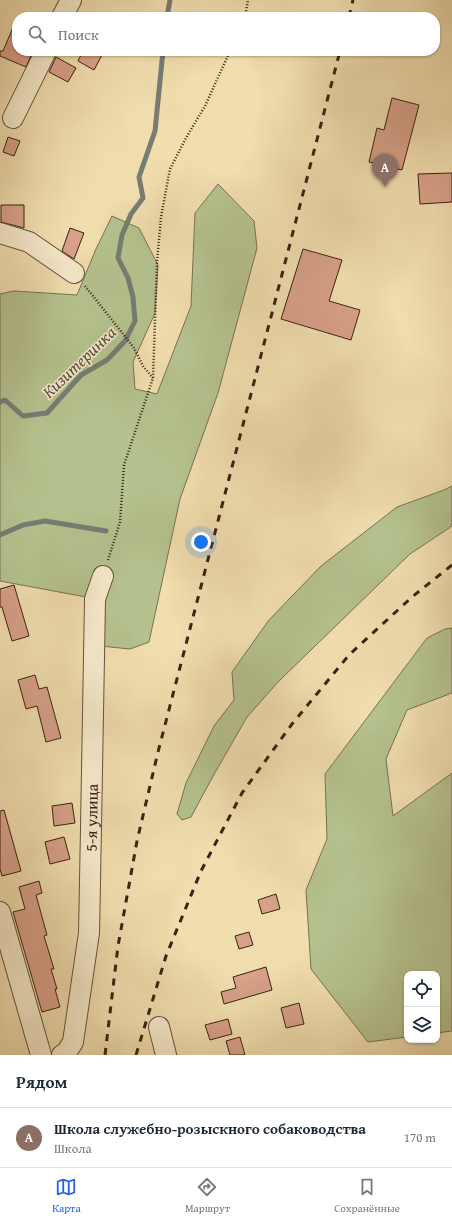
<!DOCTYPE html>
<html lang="ru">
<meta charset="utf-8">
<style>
:root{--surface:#fff;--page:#f2f2f3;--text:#1f2937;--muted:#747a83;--line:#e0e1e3;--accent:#2563eb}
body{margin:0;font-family:"Gentium Book Plus",serif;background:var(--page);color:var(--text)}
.controls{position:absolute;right:12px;bottom:12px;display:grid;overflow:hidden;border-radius:8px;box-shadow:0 1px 3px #0004}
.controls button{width:36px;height:36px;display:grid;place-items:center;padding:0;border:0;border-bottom:1px solid var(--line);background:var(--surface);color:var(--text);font:20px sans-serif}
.you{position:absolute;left:201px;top:542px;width:14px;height:14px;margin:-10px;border:3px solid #fff;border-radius:50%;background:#1a73e8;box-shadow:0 0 0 6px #1a73e833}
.badge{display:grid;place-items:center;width:26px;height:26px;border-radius:50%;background:var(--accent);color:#fff;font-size:13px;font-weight:700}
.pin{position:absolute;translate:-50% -33px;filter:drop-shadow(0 1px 2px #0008)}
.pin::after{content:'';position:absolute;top:21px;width:14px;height:12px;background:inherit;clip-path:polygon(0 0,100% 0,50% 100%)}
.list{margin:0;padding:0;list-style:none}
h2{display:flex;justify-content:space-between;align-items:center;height:52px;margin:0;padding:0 16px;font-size:17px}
h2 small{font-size:13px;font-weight:400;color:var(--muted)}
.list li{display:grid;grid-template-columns:26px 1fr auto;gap:12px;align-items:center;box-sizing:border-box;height:60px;padding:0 16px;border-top:1px solid var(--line)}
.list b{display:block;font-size:15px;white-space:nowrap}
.list p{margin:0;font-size:13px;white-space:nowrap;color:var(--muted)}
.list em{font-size:13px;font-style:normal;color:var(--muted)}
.icon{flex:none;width:22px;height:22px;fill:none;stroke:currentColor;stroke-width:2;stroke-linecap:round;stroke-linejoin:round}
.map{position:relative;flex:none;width:452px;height:1055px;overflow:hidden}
.search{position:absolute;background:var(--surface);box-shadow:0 1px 3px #0004;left:12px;right:12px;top:12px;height:44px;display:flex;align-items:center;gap:10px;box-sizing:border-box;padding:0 14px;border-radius:16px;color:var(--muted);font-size:15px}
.sheet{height:112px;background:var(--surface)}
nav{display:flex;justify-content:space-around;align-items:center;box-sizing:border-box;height:56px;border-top:1px solid var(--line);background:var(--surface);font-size:11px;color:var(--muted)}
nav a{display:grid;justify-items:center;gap:2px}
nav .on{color:var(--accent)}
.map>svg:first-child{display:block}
.green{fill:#b5c28f;stroke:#787252}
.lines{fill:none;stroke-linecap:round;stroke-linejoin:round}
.stream{stroke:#767d74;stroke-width:5}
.building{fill:#d8a189;stroke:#3a2114}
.minor-casing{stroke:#68503b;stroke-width:22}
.path{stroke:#3a2114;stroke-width:2.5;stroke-dasharray:1 2;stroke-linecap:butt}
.minor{stroke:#f6eacb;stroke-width:20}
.rail{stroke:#3a2114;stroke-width:3;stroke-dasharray:7 7;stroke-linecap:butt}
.labels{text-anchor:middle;stroke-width:3;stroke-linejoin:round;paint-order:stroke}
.street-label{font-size:16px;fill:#3a2114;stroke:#f6eacb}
.water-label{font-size:17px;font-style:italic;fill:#584f44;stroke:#f6eacb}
</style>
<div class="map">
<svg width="452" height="1055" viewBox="0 0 452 1055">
<rect width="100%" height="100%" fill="#f1deaf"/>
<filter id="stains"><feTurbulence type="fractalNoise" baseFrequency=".005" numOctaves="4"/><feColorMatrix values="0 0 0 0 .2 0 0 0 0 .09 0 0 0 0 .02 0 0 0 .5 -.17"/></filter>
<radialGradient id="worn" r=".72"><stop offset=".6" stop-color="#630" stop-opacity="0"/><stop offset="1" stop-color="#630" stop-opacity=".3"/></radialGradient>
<g class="green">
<polygon points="218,184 254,221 257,248 218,393 180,499 149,642 130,649 100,646 102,600 0,581 0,294 14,291 77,295 96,249 112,216 139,228 158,265 155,313 133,362 135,389 157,394 191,306 195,213"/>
<polygon points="452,486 452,526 410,554 279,681 247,717 212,778 191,817 182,820 177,814 186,783 214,726 234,700 232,672 269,620 321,566 397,507 444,490"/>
<polygon points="452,628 452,693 407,710 386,759 393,816 452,773 452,1031 437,1033 437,974 407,974 407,1037 368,1042 311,969 306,890 327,839 325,774 427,638 445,629"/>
</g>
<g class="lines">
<g class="stream">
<polyline points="167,17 170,0"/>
<polyline points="0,402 5,400 23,416 47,413 81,375 107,360 125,341 135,321 133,297 128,278 118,258 122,235 131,214 143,198 139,177 155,131 163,51"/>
<polyline points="0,535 23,525 45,521 106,531"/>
</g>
</g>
<g class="building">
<polygon points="17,18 17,51 33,51 26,67 0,56 0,51 3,51"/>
<polygon points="83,51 104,51 94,70 78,61"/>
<polygon points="56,57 76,68 68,82 49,72"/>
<polygon points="392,98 419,105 402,170 369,162 377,128 384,130"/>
<polygon points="8,137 20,141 14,156 3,152"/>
<polygon points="452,173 452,202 420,204 418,174"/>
<polygon points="1,205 24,205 24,228 1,222"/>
<polygon points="70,228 84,233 74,259 62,251"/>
<polygon points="303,249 342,260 329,301 360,310 351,340 281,319"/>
<polygon points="14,585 29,636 12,641 2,607 0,607 0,589"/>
<polygon points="35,675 39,689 47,687 61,738 46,742 37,706 26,709 18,680"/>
<polygon points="72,803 75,823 54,826 52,806"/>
<polygon points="4,810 21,871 2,876 0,869 0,811"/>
<polygon points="64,837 70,859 50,864 45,842"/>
<polygon points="39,881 42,893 36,895 47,935 44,936 54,969 51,969 57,989 55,989 60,1007 42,1012 13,912 25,909 19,887"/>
<polygon points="276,894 280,909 262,914 258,900"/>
<polygon points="249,932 253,945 239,949 235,936"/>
<polygon points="266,967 272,990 224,1004 221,992 236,988 233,977"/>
<polygon points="299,1003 304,1024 286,1028 281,1008"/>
<polygon points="228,1019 232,1034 210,1040 205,1025"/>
<polygon points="240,1037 245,1055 230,1055 226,1041"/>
</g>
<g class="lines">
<defs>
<g id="minor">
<polyline points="62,17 71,0"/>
<polyline points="13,118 46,51"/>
<polyline points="0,233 29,242 74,273"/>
<polyline points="0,912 41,1055"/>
<polyline points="159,1027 166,1055"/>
<path id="s1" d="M 62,1055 L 66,1053 L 73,1042 L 89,933 L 91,828 L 95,599 L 103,576"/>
</g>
</defs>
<use href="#minor" class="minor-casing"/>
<g class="path">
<polyline points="245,17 248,0"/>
<polyline points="85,286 120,330 134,348 143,366 153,378"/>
<polyline points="108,560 120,522 124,465 153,378 157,262 161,217 170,169 186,138 205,106 230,51"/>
</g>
<use href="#minor" class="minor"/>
<g class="rail">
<polyline points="349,17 353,0"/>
<polyline points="105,1055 118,946 137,841 158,752 340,51"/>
<polyline points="136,1055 166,956 201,871 242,793 292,724 349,655 412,597 452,565"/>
</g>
</g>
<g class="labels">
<g class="street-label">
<text dy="6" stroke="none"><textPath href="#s1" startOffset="243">5-я улица</textPath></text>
</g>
<g class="water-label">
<text transform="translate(79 362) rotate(-44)" y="6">Кизитеринка</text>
</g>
</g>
<rect width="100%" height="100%" filter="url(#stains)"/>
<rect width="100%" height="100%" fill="url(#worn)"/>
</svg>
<div class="controls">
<button><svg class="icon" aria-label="locate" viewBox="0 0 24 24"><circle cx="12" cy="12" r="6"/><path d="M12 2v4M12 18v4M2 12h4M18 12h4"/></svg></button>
<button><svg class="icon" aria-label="layers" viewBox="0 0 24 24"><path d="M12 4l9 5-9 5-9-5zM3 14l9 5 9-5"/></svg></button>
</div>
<div class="you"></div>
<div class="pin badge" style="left:385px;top:187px;background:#8d6e63">A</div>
<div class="search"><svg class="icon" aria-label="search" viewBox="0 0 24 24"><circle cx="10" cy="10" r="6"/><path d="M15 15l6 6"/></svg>Поиск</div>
</div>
<section class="sheet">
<h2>Рядом<small></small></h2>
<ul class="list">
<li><span class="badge" style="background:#8d6e63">A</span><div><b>Школа служебно-розыскного собаководства</b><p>Школа</p></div><em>170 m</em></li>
</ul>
</section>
<nav>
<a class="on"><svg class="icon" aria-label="map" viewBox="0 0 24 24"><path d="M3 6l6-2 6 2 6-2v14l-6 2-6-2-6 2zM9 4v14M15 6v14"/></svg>Карта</a>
<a><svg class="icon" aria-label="directions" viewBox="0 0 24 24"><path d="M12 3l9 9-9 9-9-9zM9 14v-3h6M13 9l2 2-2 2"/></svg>Маршрут</a>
<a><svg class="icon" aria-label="saved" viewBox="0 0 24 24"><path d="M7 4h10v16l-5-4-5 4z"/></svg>Сохранённые</a>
</nav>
